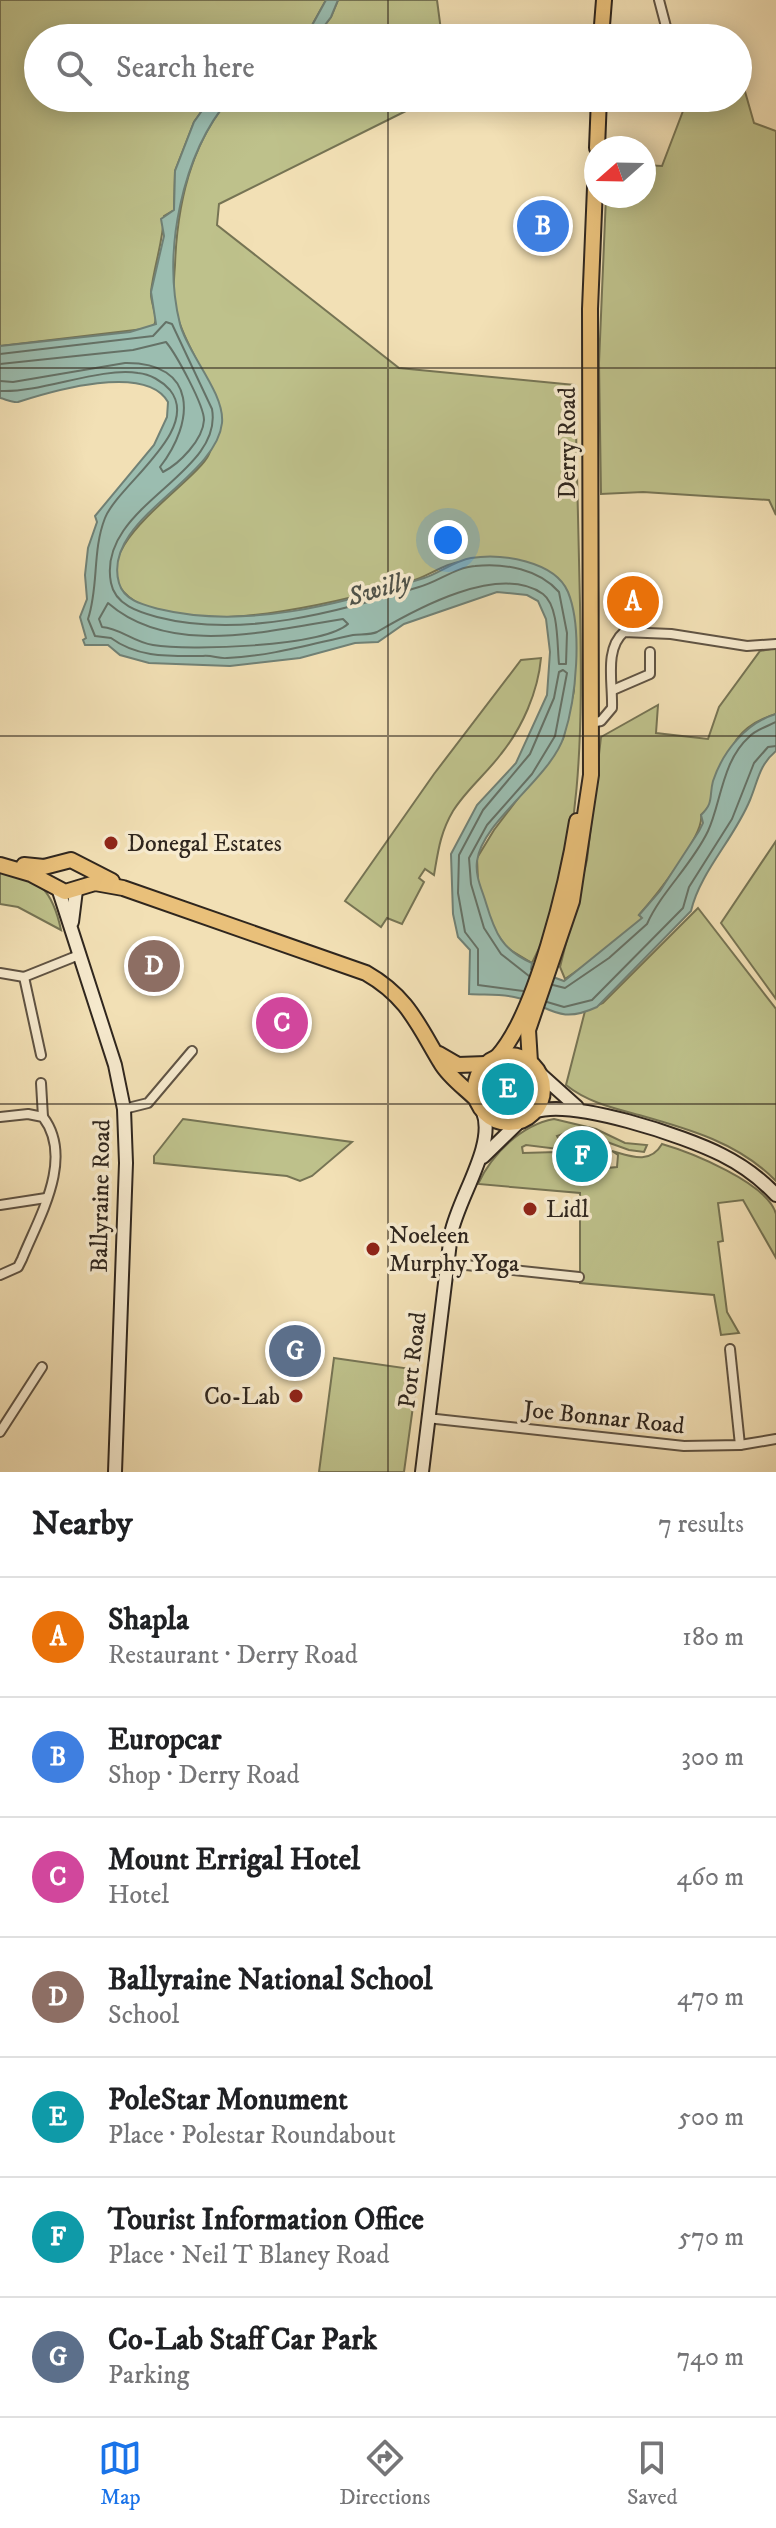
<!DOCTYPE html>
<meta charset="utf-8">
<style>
:root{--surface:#fff;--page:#f6f6f6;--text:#202124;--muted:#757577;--line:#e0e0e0;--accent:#1a73e8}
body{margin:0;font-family:"IM FELL DW Pica",serif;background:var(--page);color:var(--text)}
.compass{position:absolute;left:584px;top:136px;width:72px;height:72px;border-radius:50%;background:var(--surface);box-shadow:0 4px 20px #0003;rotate:250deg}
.you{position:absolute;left:448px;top:540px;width:28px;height:28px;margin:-20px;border:6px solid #fff;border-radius:50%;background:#1a73e8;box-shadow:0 0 0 12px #1a73e833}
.badge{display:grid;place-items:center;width:52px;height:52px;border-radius:50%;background:var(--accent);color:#fff;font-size:26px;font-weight:700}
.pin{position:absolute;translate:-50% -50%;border:4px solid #fff;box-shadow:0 2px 8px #0006}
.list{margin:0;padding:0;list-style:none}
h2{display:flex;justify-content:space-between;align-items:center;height:104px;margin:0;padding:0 32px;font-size:34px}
h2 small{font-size:26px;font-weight:400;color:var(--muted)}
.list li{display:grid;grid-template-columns:52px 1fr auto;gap:24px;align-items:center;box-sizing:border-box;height:120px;padding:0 32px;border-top:2px solid var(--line)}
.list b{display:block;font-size:30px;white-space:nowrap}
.list p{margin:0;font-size:26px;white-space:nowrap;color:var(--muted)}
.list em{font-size:26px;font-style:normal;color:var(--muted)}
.icon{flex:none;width:44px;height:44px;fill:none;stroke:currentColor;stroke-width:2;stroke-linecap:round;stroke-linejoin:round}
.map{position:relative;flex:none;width:776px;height:1472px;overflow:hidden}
.search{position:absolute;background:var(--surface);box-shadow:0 4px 20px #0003;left:24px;right:24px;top:24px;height:88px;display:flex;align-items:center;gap:20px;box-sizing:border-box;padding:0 28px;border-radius:44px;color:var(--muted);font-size:30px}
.sheet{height:944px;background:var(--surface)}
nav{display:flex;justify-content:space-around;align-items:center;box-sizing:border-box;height:112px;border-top:2px solid var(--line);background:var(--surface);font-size:22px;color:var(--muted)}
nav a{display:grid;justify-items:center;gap:4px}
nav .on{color:var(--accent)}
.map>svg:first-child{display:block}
.green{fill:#bec18b;stroke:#767454;stroke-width:2;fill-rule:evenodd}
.water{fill:#9bbdb0;stroke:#708176;stroke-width:2}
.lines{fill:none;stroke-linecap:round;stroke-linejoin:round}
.shore{stroke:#657267;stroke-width:2}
.minor-casing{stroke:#605444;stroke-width:12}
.secondary-casing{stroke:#2f261e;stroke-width:16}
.primary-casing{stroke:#2f261e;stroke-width:18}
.minor{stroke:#f7ebcf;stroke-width:8}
.secondary{stroke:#f7ebcf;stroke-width:12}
.primary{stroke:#e9c07a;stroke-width:14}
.grid{fill:none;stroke:#2f261e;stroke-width:2;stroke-opacity:0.55}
.poi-dot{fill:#8f2418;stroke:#f7ebcf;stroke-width:3}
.labels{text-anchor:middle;stroke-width:7;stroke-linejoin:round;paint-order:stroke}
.street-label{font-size:24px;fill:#2f261e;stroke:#f7ebcf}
.poi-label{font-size:24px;fill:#2f261e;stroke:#f7ebcf;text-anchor:start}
.water-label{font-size:26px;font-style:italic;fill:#4f534a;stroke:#f7ebcf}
</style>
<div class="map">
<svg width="776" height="1472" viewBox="0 0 776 1472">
<rect width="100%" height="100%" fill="#f2e0b5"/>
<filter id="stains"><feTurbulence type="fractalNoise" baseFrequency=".0025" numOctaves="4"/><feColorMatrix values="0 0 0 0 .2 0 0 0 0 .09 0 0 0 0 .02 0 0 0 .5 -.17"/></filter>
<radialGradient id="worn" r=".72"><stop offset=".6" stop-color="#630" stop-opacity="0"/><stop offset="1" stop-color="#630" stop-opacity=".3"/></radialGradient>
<g class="green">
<path d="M 0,0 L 326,0 L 310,29 L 300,38 L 38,38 L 38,98 L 211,98 L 194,122 L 175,171 L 174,210 L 164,216 C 163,242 154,266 151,292 C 150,305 161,319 152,328 L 0,346 Z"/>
<polygon points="338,0 437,0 442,38 315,38 331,17"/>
<polygon points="738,67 754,123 776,131 776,515 769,500 643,492 601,494 599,363 606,196 644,196 644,165 662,166 688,98 738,98"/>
<path d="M 230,98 L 432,98 L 219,204 L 217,225 L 399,368 L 575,385 C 577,458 579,531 580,604 C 582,716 585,862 532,963 L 507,948 L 491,925 L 478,882 L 477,858 L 494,830 L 563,739 L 574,691 L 575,632 L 556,577 L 546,572 C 519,568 489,561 462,562 C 447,562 427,577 412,581 C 348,600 185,643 129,597 C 75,553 196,484 209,454 C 214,443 221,417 219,406 C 218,398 210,387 206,379 C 195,356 181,333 175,308 C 172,295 174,279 175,265 C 177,206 190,144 230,98 Z"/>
<path d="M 776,648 L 776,714 C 710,734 734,785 701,815 C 705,835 654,898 639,915 L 643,918 L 604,952 L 565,979 L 560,967 L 587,860 L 601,737 L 658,705 L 656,733 L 708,739 L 719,707 L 760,651 Z"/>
<path d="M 541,658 C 538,692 522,728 501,754 C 486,774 466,790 453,811 C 440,833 438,852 434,875 L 425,869 L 419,878 L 424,882 L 402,924 L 387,918 L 381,927 L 345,901 L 434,774 L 521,660 Z"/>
<polygon points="776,841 776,999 721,923"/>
<path d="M 0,872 C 40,876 53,892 61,930 L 18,907 L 0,904 Z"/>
<path d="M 698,908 L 776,1009 L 776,1181 C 739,1143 689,1129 639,1115 C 613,1108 587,1102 566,1085 L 585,1011 L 603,1003 Z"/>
<path d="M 511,1061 L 531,1072 L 537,1088 L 528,1109 L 507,1117 L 487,1106 L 481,1090 L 490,1069 ZM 506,1073 L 518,1075 L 525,1085 L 523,1097 L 513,1104 L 501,1102 L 493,1092 L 496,1080 Z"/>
<polygon points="183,1119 352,1142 312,1176 300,1181 287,1176 154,1163 154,1156"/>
<path d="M 554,1119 L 596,1129 L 625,1143 L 647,1145 L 644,1152 L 629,1150 L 596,1138 L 597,1131 L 577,1129 L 557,1136 L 561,1143 L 558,1149 L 526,1145 L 522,1147 L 523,1153 L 557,1152 L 560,1157 L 556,1160 L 560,1166 L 586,1164 L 587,1170 L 617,1167 L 618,1155 L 612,1151 C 630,1156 650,1165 662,1144 C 690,1152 768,1183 776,1214 C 776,1227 776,1244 776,1258 L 743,1200 L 718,1203 L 723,1241 L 718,1242 L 727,1312 L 739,1333 L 721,1335 L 714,1295 L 580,1283 L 580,1193 L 478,1184 C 492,1154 521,1125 554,1119 Z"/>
<polygon points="334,1358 418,1370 404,1472 319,1472"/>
</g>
<g class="water">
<polygon points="326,0 338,0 331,17 315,38 300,38 310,29"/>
<path d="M 211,98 L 230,98 C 182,154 162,252 180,324 C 187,353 225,393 222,423 C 216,480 101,520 119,583 C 124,601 144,605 159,609 C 245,630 341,604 424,578 C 440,573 454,561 471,558 C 501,553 555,561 568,592 C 583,629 576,699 564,736 C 551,778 482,821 477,861 C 475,877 482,889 486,903 C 495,933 502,950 532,963 L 531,969 L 564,981 L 642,918 L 639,915 L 660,891 L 699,831 L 703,823 L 701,815 C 714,803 709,796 713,781 C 723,751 746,723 776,714 L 776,751 C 759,765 758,781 750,800 C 734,839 700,872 691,911 L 597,1007 C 556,1026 550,1004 514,997 C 500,994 484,995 469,994 L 470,950 L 458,937 L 453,914 L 451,854 L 477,805 L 516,763 L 547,695 L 550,652 L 546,619 L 538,601 L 527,595 L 497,592 L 404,624 L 378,642 L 355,643 L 300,658 L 230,666 L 149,663 L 120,655 L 108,645 L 85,645 L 83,640 L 86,638 L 80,617 L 87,599 L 85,575 L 88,548 L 97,522 L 95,516 L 154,445 L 167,417 L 168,402 C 146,363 52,391 18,402 C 13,403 5,399 0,398 L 0,346 L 130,332 L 156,324 L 151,292 L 164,236 L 161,219 L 174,210 L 175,171 L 194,122 Z"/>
</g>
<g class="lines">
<g class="shore">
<path d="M 0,354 L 153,336 L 166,322 L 172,324 L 212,409 C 224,475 96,506 111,583 C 115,605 139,612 157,617 C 243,639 336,612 419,587 C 438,582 456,567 475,566 C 505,563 539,569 559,592 L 567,633 L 566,664 L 559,664 C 557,645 559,606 543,594 C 499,563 416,609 377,632 C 371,635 360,634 353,635 C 311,644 271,656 227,658 C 219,659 212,655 203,656 C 169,656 138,658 111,638 L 95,636 L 88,619 C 99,586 92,551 105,518 C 118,485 202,430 170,390 C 162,381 150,374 138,373 C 99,367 42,393 0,391"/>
<path d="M 0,364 L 133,350 L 166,342 C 176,354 204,405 204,420 C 203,440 179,464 163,472 L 160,467 C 195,422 198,362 125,363 L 13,382 L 0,381"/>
<path d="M 108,603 C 171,658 269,630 343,619 L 348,624 C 322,647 188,651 153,645 C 133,642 120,628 102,627 L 99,619 Z"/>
<path d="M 553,985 L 565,988 L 609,958 L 647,924 C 661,892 692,865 708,831 C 721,803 722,761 749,737 C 755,730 768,726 776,722"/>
<polyline points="523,991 478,985 478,949 465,932 458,893 459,855 483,810 530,754 554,698 559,672 563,670 567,673 555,736 532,774 487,825 469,858 471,884 484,928 501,954 529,976"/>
<polyline points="547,1002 564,1007 592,1000 683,908 689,887 732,819 754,763 768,747 776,746"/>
</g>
<defs>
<g id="minor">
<polyline points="659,0 669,38"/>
<polyline points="613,690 650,674 650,652"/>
<path d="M 591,723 L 601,721 L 612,708 C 613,683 604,649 624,632 L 671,634 L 747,646 L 776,644"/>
<polyline points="0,973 24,977 79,955"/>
<polyline points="24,977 41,1055"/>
<polyline points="41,1083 43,1117"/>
<polyline points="124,1109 148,1103 192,1051"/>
<path d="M 0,1117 L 28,1114 L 43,1117 C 75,1159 38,1219 22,1259 L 18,1267 L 0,1275"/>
<polyline points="0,1205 46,1198"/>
<polyline points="447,1263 579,1277"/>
<polyline points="730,1349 740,1445"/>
<polyline points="427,1418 684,1446 740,1445 776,1439"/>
<polyline points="0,1432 42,1367"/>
</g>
<g id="secondary">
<polyline points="58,888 115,1065 124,1109 126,1163 115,1472"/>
<polyline points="72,922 76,890"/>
<polyline points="538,1072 577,1107"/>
<path d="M 534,1112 C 571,1098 685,1136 722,1155 C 742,1165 760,1178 776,1195"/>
<polyline points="483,1157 519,1122"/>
<path d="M 422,1472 L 451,1234 C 458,1198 496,1145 483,1112"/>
</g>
<g id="primary">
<polyline points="601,38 604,0"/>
<polyline points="597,148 599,98"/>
<path d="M 0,865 L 31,874 L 65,892 L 95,883 L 123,888 L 366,973 C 408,997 418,1025 441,1063 C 449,1077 465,1088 476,1099"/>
<polyline points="24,865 44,867 71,860 112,881"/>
<polyline points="439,1054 458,1065 486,1064"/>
<circle cx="509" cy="1089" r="34"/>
<path d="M 497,1057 C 536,1015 568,880 577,821"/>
<polyline points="530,1062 528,1030 572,901 591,775 590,309 596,163"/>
</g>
</defs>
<use href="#minor" class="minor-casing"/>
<use href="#secondary" class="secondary-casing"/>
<use href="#primary" class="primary-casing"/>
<use href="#minor" class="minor"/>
<use href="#secondary" class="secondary"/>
<use href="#primary" class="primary"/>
</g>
<path class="grid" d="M 388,0 L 388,38M 388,98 L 388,1472M 0,368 L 776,368M 0,736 L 776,736M 0,1104 L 776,1104"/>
<g class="poi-dot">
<circle cx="111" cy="843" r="8"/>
<circle cx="530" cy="1209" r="8"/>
<circle cx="373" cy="1249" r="8"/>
<circle cx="296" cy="1396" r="8"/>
</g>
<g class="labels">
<g class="street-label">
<text transform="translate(567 443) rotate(-90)" y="8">Derry Road</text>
<text transform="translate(100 1196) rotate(-89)" y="8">Ballyraine Road</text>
<text transform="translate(412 1360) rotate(-83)" y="8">Port Road</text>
<text transform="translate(604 1417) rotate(6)" y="8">Joe Bonnar Road</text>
</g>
<g class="poi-label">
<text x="127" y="851">Donegal Estates</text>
<text x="546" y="1217">Lidl</text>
<text x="389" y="1243">Noeleen<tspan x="389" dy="28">Murphy Yoga</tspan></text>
<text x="280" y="1404" text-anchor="end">Co-Lab</text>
</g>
<g class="water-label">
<text transform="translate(379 588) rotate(-17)" y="9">Swilly</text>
</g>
</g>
<rect width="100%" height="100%" filter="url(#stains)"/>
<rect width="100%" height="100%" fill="url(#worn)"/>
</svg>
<svg class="compass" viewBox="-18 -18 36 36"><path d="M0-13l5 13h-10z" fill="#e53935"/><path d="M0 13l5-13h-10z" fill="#757577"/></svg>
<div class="you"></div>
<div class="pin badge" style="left:633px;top:602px;background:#e8710a">A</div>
<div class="pin badge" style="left:543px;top:226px;background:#3f7fe0">B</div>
<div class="pin badge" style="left:282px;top:1023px;background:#d1479c">C</div>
<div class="pin badge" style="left:154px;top:966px;background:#8d6e63">D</div>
<div class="pin badge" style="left:508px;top:1089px;background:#0f9aa8">E</div>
<div class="pin badge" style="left:582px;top:1156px;background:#0f9aa8">F</div>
<div class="pin badge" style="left:295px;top:1351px;background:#5c6f8a">G</div>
<div class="search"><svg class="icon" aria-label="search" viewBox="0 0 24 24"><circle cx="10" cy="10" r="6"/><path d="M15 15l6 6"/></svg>Search here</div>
</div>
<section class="sheet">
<h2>Nearby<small>7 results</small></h2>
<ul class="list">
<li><span class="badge" style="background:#e8710a">A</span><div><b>Shapla</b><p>Restaurant · Derry Road</p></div><em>180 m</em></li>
<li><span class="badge" style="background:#3f7fe0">B</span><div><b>Europcar</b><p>Shop · Derry Road</p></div><em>300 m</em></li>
<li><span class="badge" style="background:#d1479c">C</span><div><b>Mount Errigal Hotel</b><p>Hotel</p></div><em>460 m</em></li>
<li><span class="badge" style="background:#8d6e63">D</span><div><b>Ballyraine National School</b><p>School</p></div><em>470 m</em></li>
<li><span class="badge" style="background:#0f9aa8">E</span><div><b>PoleStar Monument</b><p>Place · Polestar Roundabout</p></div><em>500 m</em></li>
<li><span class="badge" style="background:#0f9aa8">F</span><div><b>Tourist Information Office</b><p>Place · Neil T Blaney Road</p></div><em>570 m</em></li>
<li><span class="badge" style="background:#5c6f8a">G</span><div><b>Co-Lab Staff Car Park</b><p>Parking</p></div><em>740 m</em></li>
</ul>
</section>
<nav>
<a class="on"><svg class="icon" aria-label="map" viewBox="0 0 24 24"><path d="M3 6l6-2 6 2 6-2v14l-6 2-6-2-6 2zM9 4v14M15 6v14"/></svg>Map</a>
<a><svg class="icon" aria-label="directions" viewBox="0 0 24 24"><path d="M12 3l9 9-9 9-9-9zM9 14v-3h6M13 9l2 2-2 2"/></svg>Directions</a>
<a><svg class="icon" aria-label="saved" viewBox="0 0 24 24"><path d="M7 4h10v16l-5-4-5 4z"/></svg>Saved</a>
</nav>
